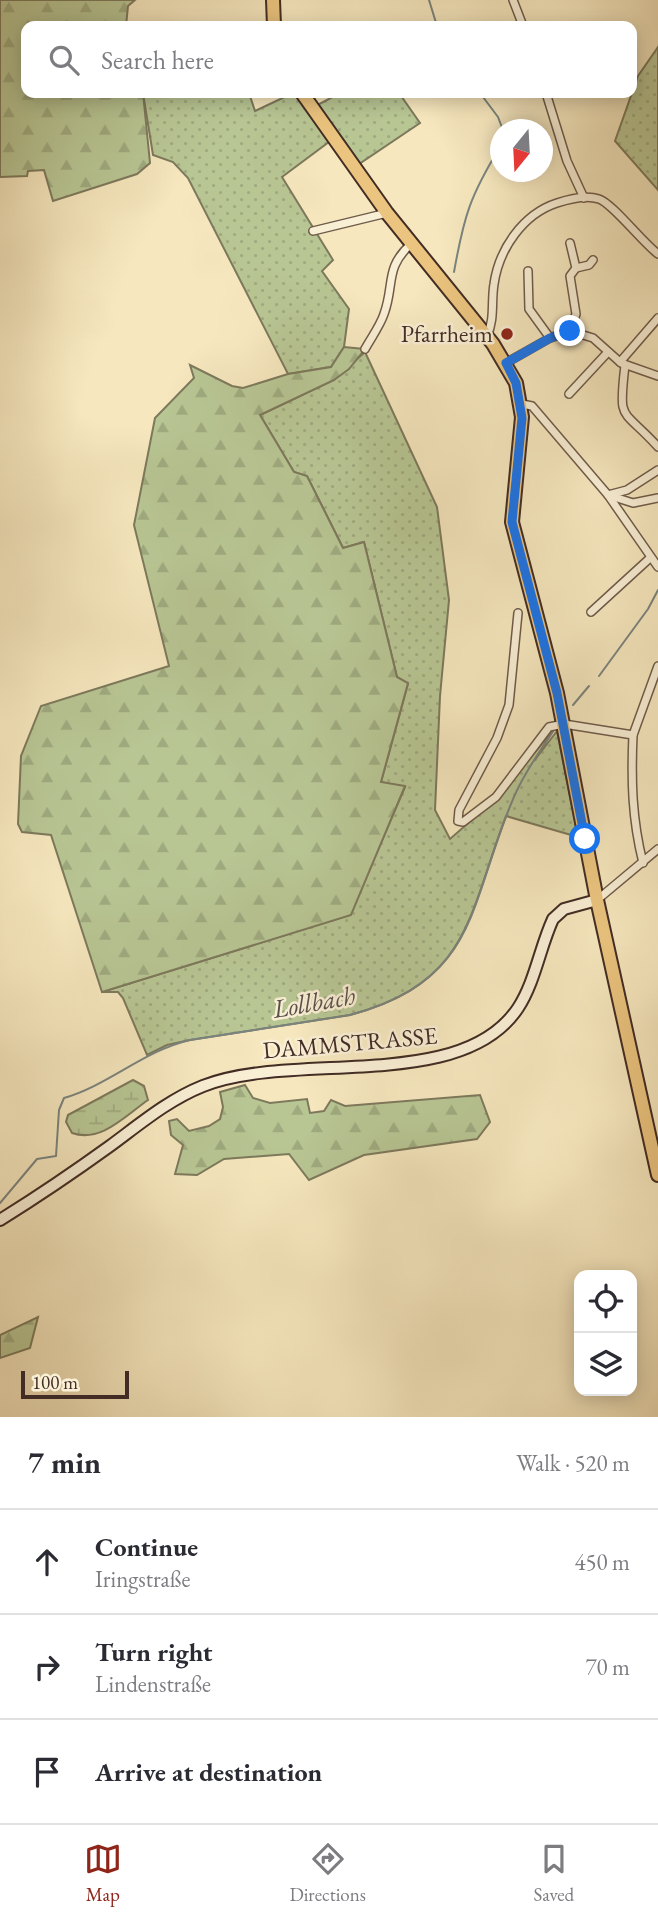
<!DOCTYPE html>
<meta charset="utf-8">
<style>
:root{--surface:#fff;--page:#f7f7f7;--text:#2b2b33;--muted:#7c7c81;--line:#e1e1e2;--accent:#8f2418}
body{margin:0;font-family:"EB Garamond",serif;background:var(--page);color:var(--text)}
.controls{position:absolute;right:21px;bottom:21px;display:grid;overflow:hidden;border-radius:14px;box-shadow:0 4px 18px #0003}
.controls button{width:63px;height:63px;display:grid;place-items:center;padding:0;border:0;border-bottom:2px solid var(--line);background:var(--surface);color:var(--text);font:35px sans-serif}
.compass{position:absolute;left:490px;top:119px;width:63px;height:63px;border-radius:50%;background:var(--surface);box-shadow:0 4px 18px #0003;rotate:198deg}
.scale{position:absolute;left:21px;bottom:18px;width:108px;box-sizing:border-box;padding-left:7px;border:4px solid #422c24;border-top:0;font-size:19px;line-height:24px;white-space:nowrap;color:#422c24;-webkit-text-stroke:5px #f9efd5;paint-order:stroke}
.stop{position:absolute;width:21px;height:21px;margin:-16px;border:5px solid #1a73e8;border-radius:50%;background:#fff}
.stop.end{background:#1a73e8;border-color:#fff;box-shadow:0 2px 7px #0008}
.list{margin:0;padding:0;list-style:none}
h2{display:flex;justify-content:space-between;align-items:center;height:91px;margin:0;padding:0 28px;font-size:30px}
h2 small{font-size:23px;font-weight:400;color:var(--muted)}
.list li{display:grid;grid-template-columns:46px 1fr auto;gap:21px;align-items:center;box-sizing:border-box;height:105px;padding:0 28px;border-top:2px solid var(--line)}
.list b{display:block;font-size:26px;white-space:nowrap}
.list p{margin:0;font-size:23px;white-space:nowrap;color:var(--muted)}
.list em{font-size:23px;font-style:normal;color:var(--muted)}
.icon{flex:none;width:38px;height:38px;fill:none;stroke:currentColor;stroke-width:2;stroke-linecap:round;stroke-linejoin:round}
.map{position:relative;flex:none;width:658px;height:1417px;overflow:hidden}
.search{position:absolute;background:var(--surface);box-shadow:0 4px 18px #0003;left:21px;right:21px;top:21px;height:77px;display:flex;align-items:center;gap:18px;box-sizing:border-box;padding:0 24px;border-radius:14px;color:var(--muted);font-size:26px}
.sheet{height:406px;background:var(--surface)}
nav{display:flex;justify-content:space-around;align-items:center;box-sizing:border-box;height:98px;border-top:2px solid var(--line);background:var(--surface);font-size:19px;color:var(--muted)}
nav a{display:grid;justify-items:center;gap:4px}
nav .on{color:var(--accent)}
.map>svg:first-child{display:block}
.grass{fill:url(#grass-dots);stroke:#7d795c;stroke-width:2}
.forest{fill:url(#forest-firs);stroke:#7d795c;stroke-width:2}
.wetland{fill:url(#wetland-marsh);stroke:#7d795c;stroke-width:2}
.lines{fill:none;stroke-linecap:round;stroke-linejoin:round}
.stream{stroke:#7a847f;stroke-width:2}
.street-casing{stroke:#6f5b4a;stroke-width:10}
.secondary-casing{stroke:#422c24;stroke-width:14}
.primary-casing{stroke:#422c24;stroke-width:16}
.street{stroke:#f9efd5;stroke-width:7}
.secondary{stroke:#f9efd5;stroke-width:10}
.primary{stroke:#ebc47f;stroke-width:12}
.route{stroke:#1a73e8;stroke-width:9}
.poi-dot{fill:#8f2418;stroke:#f9efd5;stroke-width:2.5}
.labels{text-anchor:middle;stroke-width:5;stroke-linejoin:round;paint-order:stroke}
.poi-label{font-size:24px;fill:#422c24;stroke:#f9efd5;text-anchor:end}
.street-label{font-size:24px;fill:#422c24;stroke:#f9efd5}
.water-label{font-size:26px;font-style:italic;fill:#5a504a;stroke:#f9efd5}
</style>
<div class="map">
<svg width="658" height="1417" viewBox="0 0 658 1417">
<defs>
<pattern id="grass-dots" width="8" height="8" patternUnits="userSpaceOnUse" patternTransform="scale(1.75)"><rect width="8" height="8" fill="#b8c694"/><path d="M2 2h.1M6 6h.1" fill="none" stroke="#9faa7f" stroke-width="1.8" stroke-linecap="round"/></pattern>
<pattern id="forest-firs" width="22" height="20" patternUnits="userSpaceOnUse" patternTransform="scale(1.75)"><rect width="22" height="20" fill="#b8c694"/><path d="M5 1l3.5 6h-7zM16 11l3.5 6h-7z" fill="#9faa7f"/></pattern>
<pattern id="wetland-marsh" width="20" height="14" patternUnits="userSpaceOnUse" patternTransform="scale(1.75)"><rect width="20" height="14" fill="#b8c694"/><path d="M1 5h8M5 5V1M11 12h8M15 12V8" fill="none" stroke="#9faa7f"/></pattern>
</defs>
<rect width="100%" height="100%" fill="#f6e7be"/>
<filter id="stains"><feTurbulence type="fractalNoise" baseFrequency=".00286" numOctaves="4"/><feColorMatrix values="0 0 0 0 .2 0 0 0 0 .09 0 0 0 0 .02 0 0 0 .5 -.17"/></filter>
<radialGradient id="worn" r=".72"><stop offset=".6" stop-color="#630" stop-opacity="0"/><stop offset="1" stop-color="#630" stop-opacity=".3"/></radialGradient>
<g class="grass">
<polygon points="658,47 658,190 615,141 638,76"/>
<polygon points="143,93 249,93 255,111 293,93 302,93 312,108 340,93 399,93 420,123 353,168 333,139 282,177 333,260 322,271 349,309 344,347 331,367 288,374 188,178 173,162 153,155"/>
<path d="M 365,352 L 437,507 L 449,600 L 440,696 L 435,810 L 450,839 L 497,798 L 554,729 L 534,761 L 557,731 L 578,837 L 506,816 C 467,918 470,982 350,1015 L 190,1040 L 167,1045 L 147,1055 L 123,998 L 118,992 L 102,992 L 350,915 L 405,787 L 381,782 L 408,684 L 397,677 L 364,542 L 343,548 L 307,476 L 294,472 L 260,415 L 334,380 Z"/>
</g>
<g class="forest">
<polygon points="0,0 135,0 128,6 126,26 26,26 26,93 143,93 150,163 137,174 53,201 44,170 28,171 27,176 0,177"/>
<polygon points="344,347 365,349 349,369 334,380 260,415 294,472 307,476 343,548 364,542 397,677 408,683 381,782 405,786 351,915 102,992 51,835 22,832 18,824 21,756 41,706 169,666 134,525 155,418 194,378 190,365 232,386 243,388 288,374 331,367"/>
<polygon points="245,1085 253,1098 270,1103 307,1099 310,1113 324,1111 331,1100 345,1106 480,1095 490,1122 477,1139 364,1155 309,1180 289,1154 224,1159 197,1175 175,1174 183,1145 171,1135 169,1121 177,1119 189,1131 209,1126 220,1119 223,1107 220,1092"/>
<polygon points="38,1317 30,1348 0,1358 0,1335"/>
</g>
<path class="wetland" d="M 133,1080 L 144,1086 L 148,1100 C 125,1116 101,1143 72,1133 L 66,1122 L 68,1115 Z"/>
<g class="lines">
<g class="stream">
<polyline points="429,0 437,26"/>
<polyline points="480,93 498,117 503,130"/>
<path d="M 454,272 C 464,216 470,196 500,147"/>
<polyline points="599,676 648,609 658,590"/>
<polyline points="573,705 589,686"/>
<path d="M 0,1203 L 37,1159 L 56,1156 L 59,1110 L 64,1098 C 109,1085 143,1051 190,1040 L 350,1015 C 477,980 468,909 511,804 C 521,778 538,754 554,730"/>
</g>
<defs>
<g id="street">
<polyline points="513,0 523,26"/>
<polyline points="546,93 567,161 584,198"/>
<polyline points="313,231 387,213"/>
<polyline points="576,268 589,265 593,260"/>
<polyline points="528,271 529,309 550,338"/>
<polyline points="570,331 576,314 570,276 576,268 570,243"/>
<path d="M 487,336 C 495,319 491,302 494,284 C 499,249 523,214 557,203 C 569,199 587,195 599,199 C 612,203 643,243 658,254"/>
<path d="M 365,349 C 371,338 380,326 384,314 C 395,284 384,268 412,243"/>
<polyline points="620,362 658,318"/>
<polyline points="506,363 550,338 570,331 593,338 621,363 658,376"/>
<path d="M 625,365 C 618,424 622,407 658,447"/>
<polyline points="569,394 608,352"/>
<polyline points="522,404 532,406 608,495 633,503 658,498"/>
<polyline points="658,470 627,490 608,495 658,567"/>
<polyline points="591,612 650,558"/>
<polyline points="518,613 509,705 497,738 459,810 458,821 463,822 496,797 549,727 564,724 633,735 658,666"/>
<path d="M 633,735 C 631,780 632,819 643,863"/>
<polyline points="597,900 658,849"/>
</g>
<path id="secondary" d="M 0,1220 C 37,1197 74,1172 110,1146 C 140,1124 168,1100 203,1086 C 294,1050 461,1094 518,1008 C 535,982 540,947 553,919 L 564,909 L 597,900"/>
<g id="primary">
<polyline points="273,0 274,26"/>
<polyline points="302,93 387,213 493,344 516,383 522,417 512,522 557,693 597,900 658,1175"/>
</g>
</defs>
<use href="#street" class="street-casing"/>
<use href="#secondary" class="secondary-casing"/>
<use href="#primary" class="primary-casing"/>
<use href="#street" class="street"/>
<use href="#secondary" class="secondary"/>
<use href="#primary" class="primary"/>
</g>
<g class="lines">
<polyline class="route" points="570,331 550,338 506,363 516,383 522,418 512,522 557,693 585,839"/>
</g>
<circle class="poi-dot" cx="507" cy="334" r="7"/>
<g class="labels">
<g class="poi-label">
<text x="493" y="342">Pfarrheim</text>
</g>
<g class="street-label">
<text transform="translate(350 1043) rotate(-5)" y="8">DAMMSTRASSE</text>
</g>
<g class="water-label">
<text transform="translate(314 1002) rotate(-10)" y="9">Lollbach</text>
</g>
</g>
<rect width="100%" height="100%" filter="url(#stains)"/>
<rect width="100%" height="100%" fill="url(#worn)"/>
</svg>
<div class="controls">
<button><svg class="icon" aria-label="locate" viewBox="0 0 24 24"><circle cx="12" cy="12" r="6"/><path d="M12 2v4M12 18v4M2 12h4M18 12h4"/></svg></button>
<button><svg class="icon" aria-label="layers" viewBox="0 0 24 24"><path d="M12 4l9 5-9 5-9-5zM3 14l9 5 9-5"/></svg></button>
</div>
<svg class="compass" viewBox="-18 -18 36 36"><path d="M0-13l5 13h-10z" fill="#e53935"/><path d="M0 13l5-13h-10z" fill="#7c7c81"/></svg>
<div class="scale">100 m</div>
<div class="stop" style="left:585px;top:839px"></div>
<div class="stop end" style="left:570px;top:331px"></div>
<div class="search"><svg class="icon" aria-label="search" viewBox="0 0 24 24"><circle cx="10" cy="10" r="6"/><path d="M15 15l6 6"/></svg>Search here</div>
</div>
<section class="sheet">
<h2>7 min<small>Walk · 520 m</small></h2>
<ul class="list">
<li><svg class="icon" aria-label="ahead" viewBox="0 0 24 24"><path d="M12 20V5M6 11l6-6 6 6"/></svg><div><b>Continue</b><p>Iringstraße</p></div><em>450 m</em></li>
<li><svg class="icon" aria-label="right" viewBox="0 0 24 24"><path d="M7 20v-9h11M14 6l5 5-5 5"/></svg><div><b>Turn right</b><p>Lindenstraße</p></div><em>70 m</em></li>
<li><svg class="icon" aria-label="arrive" viewBox="0 0 24 24"><path d="M6 21V4h12l-3 4 3 4H6"/></svg><div><b>Arrive at destination</b></div></li>
</ul>
</section>
<nav>
<a class="on"><svg class="icon" aria-label="map" viewBox="0 0 24 24"><path d="M3 6l6-2 6 2 6-2v14l-6 2-6-2-6 2zM9 4v14M15 6v14"/></svg>Map</a>
<a><svg class="icon" aria-label="directions" viewBox="0 0 24 24"><path d="M12 3l9 9-9 9-9-9zM9 14v-3h6M13 9l2 2-2 2"/></svg>Directions</a>
<a><svg class="icon" aria-label="saved" viewBox="0 0 24 24"><path d="M7 4h10v16l-5-4-5 4z"/></svg>Saved</a>
</nav>
